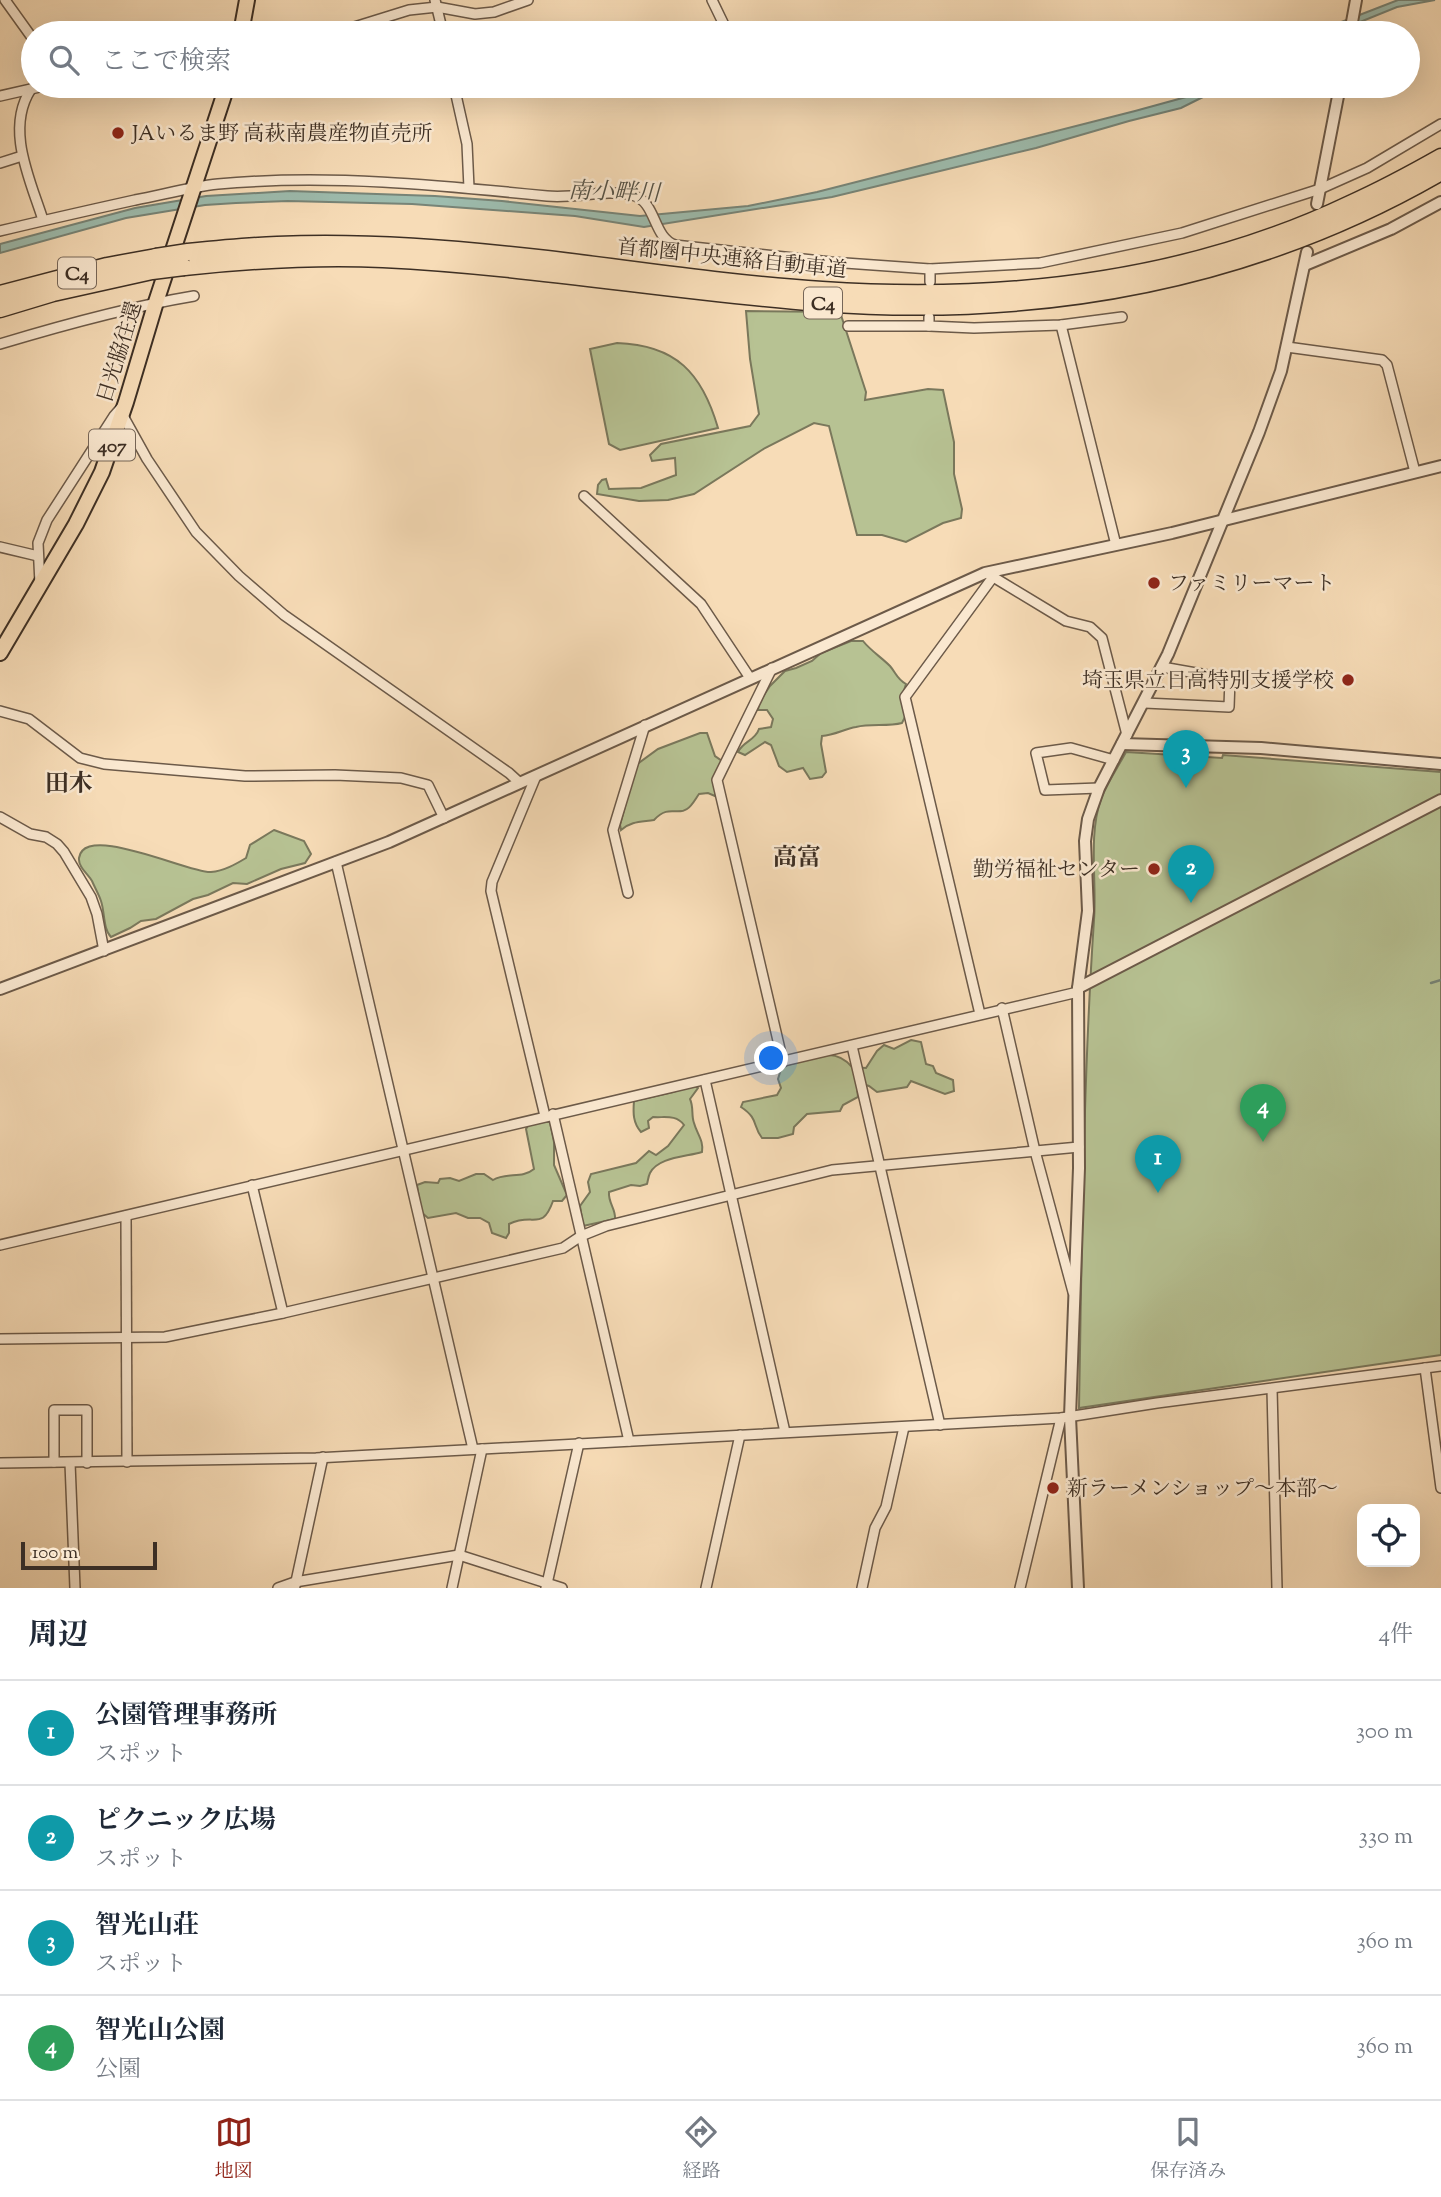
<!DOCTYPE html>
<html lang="ja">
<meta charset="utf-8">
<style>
:root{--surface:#fff;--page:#f2f2f3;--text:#1f2937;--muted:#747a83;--line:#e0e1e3;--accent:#8f2418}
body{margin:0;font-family:"Sorts Mill Goudy","Noto Serif JP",serif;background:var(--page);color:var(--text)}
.controls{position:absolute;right:21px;bottom:21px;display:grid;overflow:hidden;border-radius:14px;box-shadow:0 7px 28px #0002}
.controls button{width:63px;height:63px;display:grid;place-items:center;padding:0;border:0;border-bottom:2px solid var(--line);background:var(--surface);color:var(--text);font:35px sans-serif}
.scale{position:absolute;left:21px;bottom:18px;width:136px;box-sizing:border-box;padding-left:7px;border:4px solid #3d2f24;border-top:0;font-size:19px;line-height:24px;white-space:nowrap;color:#3d2f24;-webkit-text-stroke:5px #fae8d0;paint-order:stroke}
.you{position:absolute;left:772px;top:1059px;width:24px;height:24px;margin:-18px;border:5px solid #fff;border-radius:50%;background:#1a73e8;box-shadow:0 0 0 10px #1a73e833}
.badge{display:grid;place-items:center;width:46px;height:46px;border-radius:50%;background:var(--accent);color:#fff;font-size:23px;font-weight:700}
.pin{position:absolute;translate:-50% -58px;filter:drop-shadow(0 2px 4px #0008)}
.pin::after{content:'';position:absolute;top:37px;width:24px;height:21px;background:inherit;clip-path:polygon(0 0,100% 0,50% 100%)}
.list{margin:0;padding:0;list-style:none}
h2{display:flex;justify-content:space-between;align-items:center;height:91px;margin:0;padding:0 28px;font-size:30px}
h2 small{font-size:23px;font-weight:400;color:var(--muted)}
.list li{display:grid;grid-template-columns:46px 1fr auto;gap:21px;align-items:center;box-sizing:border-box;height:105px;padding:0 28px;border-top:2px solid var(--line)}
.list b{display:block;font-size:26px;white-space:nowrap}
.list p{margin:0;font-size:23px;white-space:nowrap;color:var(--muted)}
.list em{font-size:23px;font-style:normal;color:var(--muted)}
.icon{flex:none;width:38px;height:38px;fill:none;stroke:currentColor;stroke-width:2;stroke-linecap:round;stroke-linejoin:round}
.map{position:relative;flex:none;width:1441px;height:1588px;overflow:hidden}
.search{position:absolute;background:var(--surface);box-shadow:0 7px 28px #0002;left:21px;right:21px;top:21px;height:77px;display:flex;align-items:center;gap:18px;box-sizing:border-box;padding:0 24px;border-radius:38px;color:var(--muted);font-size:26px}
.sheet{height:511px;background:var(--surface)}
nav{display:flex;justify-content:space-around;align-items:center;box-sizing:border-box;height:98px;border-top:2px solid var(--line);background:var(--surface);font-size:19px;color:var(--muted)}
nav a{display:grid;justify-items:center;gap:4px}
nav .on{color:var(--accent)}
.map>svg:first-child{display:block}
.green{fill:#b7c293;stroke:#7a785c;stroke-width:2}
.water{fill:#9dbcae;stroke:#778477;stroke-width:2}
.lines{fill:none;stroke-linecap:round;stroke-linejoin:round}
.stream{stroke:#778477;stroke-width:2.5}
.minor-casing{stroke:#6c5a49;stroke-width:12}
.tertiary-casing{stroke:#6c5a49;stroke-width:14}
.trunk-casing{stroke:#3d2f24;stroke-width:18}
.motorway-casing{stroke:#3d2f24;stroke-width:19}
.minor{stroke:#fae8d0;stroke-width:9}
.tertiary{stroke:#fae8d0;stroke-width:10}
.trunk{stroke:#f7dcb7;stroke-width:14}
.motorway{stroke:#f7dcb7;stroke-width:16}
.motorway-bridge-casing{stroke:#3d2f24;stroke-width:19;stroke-linecap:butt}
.motorway-bridge{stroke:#f7dcb7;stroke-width:16}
.poi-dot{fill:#8f2418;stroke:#fae8d0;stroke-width:2.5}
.labels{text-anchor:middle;stroke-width:5;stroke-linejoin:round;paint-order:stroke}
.shield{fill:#fae8d0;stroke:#766658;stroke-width:2}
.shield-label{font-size:19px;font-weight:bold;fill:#3d2f24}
.poi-label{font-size:21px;fill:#3d2f24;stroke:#fae8d0;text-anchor:start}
.street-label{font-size:21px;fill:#3d2f24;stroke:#fae8d0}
.water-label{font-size:23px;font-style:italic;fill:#555246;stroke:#fae8d0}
.quarter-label{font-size:24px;font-weight:bold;fill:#3d2f24;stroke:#fae8d0}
</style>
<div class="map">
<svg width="1441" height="1588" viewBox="0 0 1441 1588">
<rect width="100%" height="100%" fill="#f7dcb7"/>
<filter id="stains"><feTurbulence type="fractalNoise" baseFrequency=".00286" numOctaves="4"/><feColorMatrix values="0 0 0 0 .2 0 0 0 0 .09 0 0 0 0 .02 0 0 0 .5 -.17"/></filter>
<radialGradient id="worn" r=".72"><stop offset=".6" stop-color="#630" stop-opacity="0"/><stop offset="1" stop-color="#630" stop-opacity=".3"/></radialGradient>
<g class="green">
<polygon points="746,311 840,312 866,392 865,400 928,389 943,390 954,442 954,474 962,509 961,518 943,523 906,542 882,535 857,535 829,426 814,423 765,448 694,494 668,500 639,501 597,494 598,485 602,480 606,479 609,489 641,488 676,475 675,458 652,461 650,455 661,444 750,426 759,414 750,359"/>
<path d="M 617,343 C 676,345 702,373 718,428 L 620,450 L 609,444 L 590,349 Z"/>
<path d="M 851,641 L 863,641 C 871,651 881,657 890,666 C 896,673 897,679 906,684 L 902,697 L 906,715 L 902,723 C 887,727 871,723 856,727 C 844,729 835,735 822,736 L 821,744 L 826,772 L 822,777 L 810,779 L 803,768 L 787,772 L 779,766 L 771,745 L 765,742 L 745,755 L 738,752 C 743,741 755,741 759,729 L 771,727 L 773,719 L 767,710 L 758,710 L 759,702 L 770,686 L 785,671 L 796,668 L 812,661 L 821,653 Z"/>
<path d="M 700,733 L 707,733 L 715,756 L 722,761 L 715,796 L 708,793 L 699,794 C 696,798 692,806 687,809 C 677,816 669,804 654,820 C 641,822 631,821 621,830 L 620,825 L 636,765 L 658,749 Z"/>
<path d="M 1126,752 L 1222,758 L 1223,755 L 1441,772 L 1441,1355 L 1079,1408 C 1082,1246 1083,1083 1094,920 C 1097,882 1088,836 1101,799 C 1107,783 1118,767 1126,752 Z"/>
<path d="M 274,830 L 304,841 L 311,854 L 305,863 L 281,869 L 247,884 L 233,883 L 208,895 L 193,899 L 156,919 L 141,921 L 130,928 L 111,937 C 103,929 105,913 101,901 C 99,895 95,888 92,881 C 88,874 78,867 79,858 C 84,822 191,874 211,872 C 224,871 236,864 246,858 L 250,845 Z"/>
<path d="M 911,1040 L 921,1042 L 926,1064 L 933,1066 L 936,1073 L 953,1080 L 954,1091 L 945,1094 L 911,1081 L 907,1087 L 877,1092 L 869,1086 L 859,1083 L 857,1088 L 858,1097 L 843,1105 L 840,1111 L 807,1114 L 794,1127 L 793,1134 L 778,1138 L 762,1138 C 752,1125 759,1119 741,1107 L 743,1102 L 777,1095 L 781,1088 L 778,1079 L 782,1066 C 809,1062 831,1043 852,1067 L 866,1068 L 877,1051 L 884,1045 L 894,1049 Z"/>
<path d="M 693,1085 L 698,1088 L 690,1099 C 694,1108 691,1115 694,1123 C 697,1134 704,1141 702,1152 C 686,1157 658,1157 650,1173 C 648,1177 648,1181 647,1184 L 640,1186 L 631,1185 L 609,1192 C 608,1203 616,1209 615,1219 L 583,1226 L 580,1206 L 590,1192 L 588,1182 L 591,1174 L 636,1163 L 649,1151 L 656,1155 L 668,1146 L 684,1125 C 676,1114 664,1118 653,1117 L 648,1121 L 649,1128 L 641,1132 C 633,1123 633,1113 634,1101 L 673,1092 Z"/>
<path d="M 539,1122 L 550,1122 L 554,1142 L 554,1165 L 567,1195 L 562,1201 L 553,1201 C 542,1232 534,1212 509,1224 L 509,1233 L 506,1238 L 492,1233 L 489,1223 L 480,1218 L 468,1218 L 456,1213 L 428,1218 L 421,1212 L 417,1185 L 425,1182 L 438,1183 L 440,1179 L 450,1178 L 459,1181 L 476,1174 L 484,1174 L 493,1180 C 507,1172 522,1179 534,1169 L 526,1129 L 529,1124 Z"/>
</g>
<g class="water">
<polygon points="1398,0 1435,0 1397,7 1333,33 1313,33"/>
<polygon points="1208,86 1225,86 1181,108 1129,121 1036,148 832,197 644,227 575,216 412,204 288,201 236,203 205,205 126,218 0,253 0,244 135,208 206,196 290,191 435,196 502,201 640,216 748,206 817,192 1135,111 1186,97"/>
</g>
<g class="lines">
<polyline class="stream" points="1431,983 1441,980"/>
<defs>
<g id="minor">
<polyline points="5,0 33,39"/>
<polyline points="435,0 443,33"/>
<polyline points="712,0 728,33"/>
<polyline points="239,33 278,33"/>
<polyline points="335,33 409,10 437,7 475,14 494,12 528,0"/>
<polyline points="454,86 467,144 469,188"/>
<path d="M 31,89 C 5,129 30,179 43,220"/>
<polyline points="0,96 44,86"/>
<polyline points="0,163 22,156"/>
<path d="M 0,231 C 45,220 90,210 135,200 C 162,195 190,187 218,184 C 328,174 438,185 547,196 C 575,199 605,189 632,195 C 657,201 652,237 675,245 L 831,262 L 930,269 L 1040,263 L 1182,233 L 1320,189 L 1367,168 L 1441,124"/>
<polyline points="930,282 930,269"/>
<polyline points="929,317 929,326 974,328 1061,325 1122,317"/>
<polyline points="1061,325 1116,545"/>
<polyline points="848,326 929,326"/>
<path d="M 0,344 C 63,325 128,307 194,296"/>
<polyline points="1287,347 1382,360 1387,365 1415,472"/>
<polyline points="122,414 147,459 196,532 239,576 284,615 509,773 520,783"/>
<polyline points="584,496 701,604 750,678"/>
<polyline points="0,547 38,556"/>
<polyline points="990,575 1066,621 1090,627 1102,638 1127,735"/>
<polyline points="40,584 38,543 47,520 114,416 121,408"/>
<polyline points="772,668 717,780 783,1062"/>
<polyline points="1145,703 1229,707 1230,679 1162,667"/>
<polyline points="0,711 29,719 80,758 104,764 245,776 335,775 401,778 428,785 444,818"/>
<polyline points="536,776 492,882 491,891 545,1116"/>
<polyline points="1099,788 1045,790 1036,753 1071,748 1114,760"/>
<polyline points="0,817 30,834 46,837 57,844 64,852 91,897 97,914 104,951"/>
<polyline points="336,862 473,1449"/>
<polyline points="628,893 613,830 645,725"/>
<polyline points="1002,1008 1035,1151 1073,1292"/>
<polyline points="980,1014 905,697 993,577"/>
<polyline points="852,1046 940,1425"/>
<polyline points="705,1080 785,1432"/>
<polyline points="553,1114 629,1441"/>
<polyline points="252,1185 283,1313"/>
<polyline points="126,1216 127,1462"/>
<polyline points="0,1245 1078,992"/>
<polyline points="0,1339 165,1337 283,1313 563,1248 581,1236 606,1226 832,1170 1079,1147"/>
<polyline points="1425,1368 1441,1488"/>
<polyline points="1272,1389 1277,1588"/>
<polyline points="54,1462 54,1410 87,1410 87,1463"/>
<polyline points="0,1463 316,1458 1061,1418 1157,1403 1441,1366"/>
<polyline points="70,1463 75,1588"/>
<polyline points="295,1586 323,1457"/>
<polyline points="278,1588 295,1582 459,1555 562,1588"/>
<polyline points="452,1588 482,1449"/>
<polyline points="546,1588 579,1443"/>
<polyline points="706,1588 740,1435"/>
<polyline points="862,1588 875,1528 886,1507 904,1427"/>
<polyline points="1020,1588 1061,1418"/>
</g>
<g id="tertiary">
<polyline points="1350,33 1356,0"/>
<polyline points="1317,204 1340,86"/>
<polyline points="1305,265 1391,229 1441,202"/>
<polyline points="1122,744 1261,748 1441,764"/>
<polyline points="1078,988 1441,800"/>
<polyline points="0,989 389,842 985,573 1172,533 1441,466"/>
<polyline points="1078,1588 1070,1417 1079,1168 1078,988 1088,911 1085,841 1088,819 1099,788 1168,654 1259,432 1281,371 1307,252"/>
</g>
<g id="trunk">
<polyline points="241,33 247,0"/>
<polyline points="0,653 76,524 102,472 126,402 156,302 227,86"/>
</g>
<g id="motorway">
<path d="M 188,252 C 218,249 248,246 277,245 C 367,241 458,249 547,259 C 639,270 730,284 822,290 C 1001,302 1186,282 1350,204 C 1381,190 1411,174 1441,157"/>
<path d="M 184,267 C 250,260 316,256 383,259 C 529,266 674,292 820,303 C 1039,319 1249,283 1441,172"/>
<polyline points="0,294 107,266 156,257"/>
<polyline points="0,309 53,293 152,271"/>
</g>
</defs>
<use href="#minor" class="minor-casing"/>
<use href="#tertiary" class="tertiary-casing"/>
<use href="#trunk" class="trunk-casing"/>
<use href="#motorway" class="motorway-casing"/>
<use href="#minor" class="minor"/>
<use href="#tertiary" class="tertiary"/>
<use href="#trunk" class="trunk"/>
<use href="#motorway" class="motorway"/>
<defs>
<g id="motorway-bridge">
<polyline points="156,257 188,252"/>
<polyline points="152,271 184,267"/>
</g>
</defs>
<use href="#motorway-bridge" class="motorway-bridge-casing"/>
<use href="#motorway-bridge" class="motorway-bridge"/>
</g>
<g class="poi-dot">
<circle cx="118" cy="133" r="7"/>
<circle cx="1154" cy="583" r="7"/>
<circle cx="1348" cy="680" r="7"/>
<circle cx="1154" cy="869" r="7"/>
<circle cx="1053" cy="1488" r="7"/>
</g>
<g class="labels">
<g class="shield">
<rect x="58" y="257.5" width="38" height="31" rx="5"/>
<rect x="804" y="287.5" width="38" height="31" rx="5"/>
<rect x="89" y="429.5" width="46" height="31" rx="5"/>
</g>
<g class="shield-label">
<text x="77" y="280">C4</text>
<text x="823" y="310">C4</text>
<text x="112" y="452">407</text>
</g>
<g class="poi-label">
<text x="132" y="140">JAいるま野 高萩南農産物直売所</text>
<text x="1168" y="590">ファミリーマート</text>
<text x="1334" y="687" text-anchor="end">埼玉県立日高特別支援学校</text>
<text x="1140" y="876" text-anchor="end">勤労福祉センター</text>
<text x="1067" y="1495">新ラーメンショップ～本部～</text>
</g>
<g class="street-label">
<text transform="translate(732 258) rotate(6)" y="7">首都圏中央連絡自動車道</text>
<text transform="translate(119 352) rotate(-73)" y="7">日光脇往還</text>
</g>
<g class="water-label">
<text transform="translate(614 191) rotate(2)" y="8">南小畔川</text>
</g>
<g class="quarter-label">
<text x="69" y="791">田木</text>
<text x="797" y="865">高富</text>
</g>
</g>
<rect width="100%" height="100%" filter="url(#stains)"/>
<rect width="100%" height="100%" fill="url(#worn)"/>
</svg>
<div class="controls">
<button><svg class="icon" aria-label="locate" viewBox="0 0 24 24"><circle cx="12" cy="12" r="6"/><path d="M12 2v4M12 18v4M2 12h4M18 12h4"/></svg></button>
</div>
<div class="scale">100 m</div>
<div class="you"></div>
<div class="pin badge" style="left:1158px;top:1193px;background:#0f9aa8">1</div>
<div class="pin badge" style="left:1191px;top:903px;background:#0f9aa8">2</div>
<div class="pin badge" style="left:1186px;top:788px;background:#0f9aa8">3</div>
<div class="pin badge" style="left:1263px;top:1142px;background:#2e9e5b">4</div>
<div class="search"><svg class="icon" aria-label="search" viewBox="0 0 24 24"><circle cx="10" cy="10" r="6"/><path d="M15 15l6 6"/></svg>ここで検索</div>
</div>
<section class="sheet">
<h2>周辺<small>4件</small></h2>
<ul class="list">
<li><span class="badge" style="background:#0f9aa8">1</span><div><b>公園管理事務所</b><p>スポット</p></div><em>300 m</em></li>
<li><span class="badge" style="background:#0f9aa8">2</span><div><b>ピクニック広場</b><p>スポット</p></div><em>330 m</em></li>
<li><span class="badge" style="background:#0f9aa8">3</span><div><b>智光山荘</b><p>スポット</p></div><em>360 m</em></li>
<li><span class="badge" style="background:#2e9e5b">4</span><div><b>智光山公園</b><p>公園</p></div><em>360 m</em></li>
</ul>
</section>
<nav>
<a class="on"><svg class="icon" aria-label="map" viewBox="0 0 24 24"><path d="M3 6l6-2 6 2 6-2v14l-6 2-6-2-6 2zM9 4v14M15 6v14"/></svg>地図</a>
<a><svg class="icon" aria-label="directions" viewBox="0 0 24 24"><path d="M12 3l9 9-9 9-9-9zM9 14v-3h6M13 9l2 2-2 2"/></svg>経路</a>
<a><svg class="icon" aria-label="saved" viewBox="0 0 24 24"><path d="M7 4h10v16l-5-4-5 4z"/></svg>保存済み</a>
</nav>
